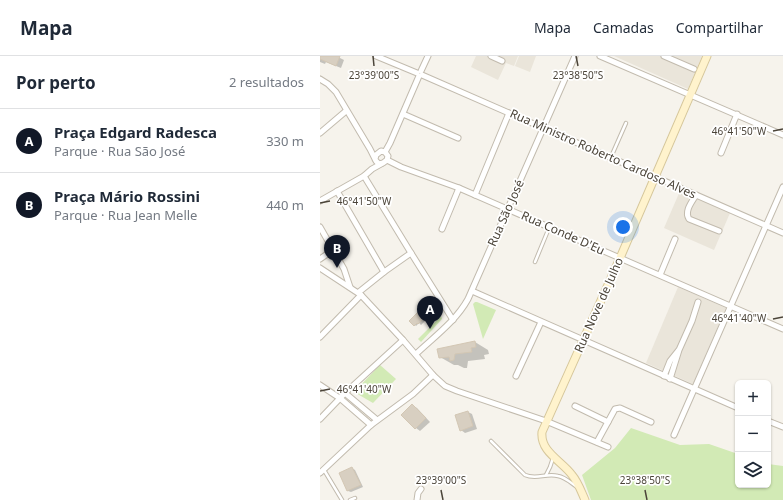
<!DOCTYPE html>
<html lang="pt">
<meta charset="utf-8">
<style>
:root{--surface:#fff;--page:#f2f2f3;--text:#1f2937;--muted:#747a83;--line:#e0e1e3;--accent:#111827}
body{margin:0;font-family:"Noto Sans",sans-serif;background:var(--page);color:var(--text)}
.controls{position:absolute;right:12px;bottom:12px;display:grid;overflow:hidden;border-radius:6px;box-shadow:0 1px 3px #0004}
.controls button{width:36px;height:36px;display:grid;place-items:center;padding:0;border:0;border-bottom:1px solid var(--line);background:var(--surface);color:var(--text);font:20px sans-serif}
.you{position:absolute;left:303px;top:171px;width:14px;height:14px;margin:-10px;border:3px solid #fff;border-radius:50%;background:#1a73e8;box-shadow:0 0 0 6px #1a73e833}
.badge{display:grid;place-items:center;width:26px;height:26px;border-radius:50%;background:var(--accent);color:#fff;font-size:13px;font-weight:700}
.pin{position:absolute;translate:-50% -33px;filter:drop-shadow(0 1px 2px #0008)}
.pin::after{content:'';position:absolute;top:21px;width:14px;height:12px;background:inherit;clip-path:polygon(0 0,100% 0,50% 100%)}
.list{margin:0;padding:0;list-style:none}
h2{display:flex;justify-content:space-between;align-items:center;height:52px;margin:0;padding:0 16px;font-size:17px}
h2 small{font-size:13px;font-weight:400;color:var(--muted)}
.list li{display:grid;grid-template-columns:26px 1fr auto;gap:12px;align-items:center;box-sizing:border-box;height:64px;padding:0 16px;border-top:1px solid var(--line)}
.list b{display:block;font-size:15px;white-space:nowrap}
.list p{margin:0;font-size:13px;white-space:nowrap;color:var(--muted)}
.list em{font-size:13px;font-style:normal;color:var(--muted)}
.icon{flex:none;width:22px;height:22px;fill:none;stroke:currentColor;stroke-width:2;stroke-linecap:round;stroke-linejoin:round}
.map{position:relative;flex:none;width:463px;height:444px;overflow:hidden}
header{display:flex;align-items:center;gap:24px;box-sizing:border-box;height:56px;padding:0 20px;background:var(--surface);border-bottom:1px solid var(--line)}
header strong{font-size:19px}
nav{display:flex;gap:22px;margin-inline-start:auto;font-size:14px}
main{display:flex}
aside{flex:1;background:var(--surface)}
.map>svg:first-child{display:block}
.residential{fill:#eae5da}
.green{fill:#d2eab5}
.shadow{fill:#0003}
.building{fill:#d8cfc1;stroke:#d3c7b4}
.lines{fill:none;stroke-linecap:round;stroke-linejoin:round}
.lane-casing{stroke:#c2bbae;stroke-width:4.5}
.street-casing{stroke:#c2bbae;stroke-width:7}
.secondary-casing{stroke:#d6c79b;stroke-width:9}
.lane{stroke:#fff;stroke-width:2.5}
.street{stroke:#fff;stroke-width:5}
.secondary{stroke:#fff3cd;stroke-width:7}
.ticks{fill:none;stroke:#4b4439;stroke-width:1.5}
.labels{text-anchor:middle;stroke-width:3.5;stroke-linejoin:round;paint-order:stroke}
.street-label{font-size:12px;fill:#4b4439;stroke:#fff}
.ticks-label{font-size:10px;text-anchor:middle;fill:#4b4439;stroke:#fff;stroke-width:3.5;stroke-linejoin:round;paint-order:stroke}
</style>
<header>
<strong>Mapa</strong>
<nav><a>Mapa</a><a>Camadas</a><a>Compartilhar</a></nav>
</header>
<main>
<aside>
<h2>Por perto<small>2 resultados</small></h2>
<ul class="list">
<li><span class="badge">A</span><div><b>Praça Edgard Radesca</b><p>Parque · Rua São José</p></div><em>330 m</em></li>
<li><span class="badge">B</span><div><b>Praça Mário Rossini</b><p>Parque · Rua Jean Melle</p></div><em>440 m</em></li>
</ul>
</aside>
<div class="map">
<svg width="463" height="444" viewBox="0 0 463 444">
<rect width="100%" height="100%" fill="#f6f3ec"/>
<g class="residential">
<polygon points="156,0 198,0 194,10 186,7 178,24 151,11"/>
<polygon points="199,0 216,0 210,16 195,10"/>
<polygon points="294,0 382,0 368,33"/>
<polygon points="360,135 410,157 394,194 344,172"/>
<polygon points="358,231 406,252 373,328 326,307"/>
</g>
<g class="green">
<polygon points="155,246 157,246 176,254 163,283 153,248"/>
<polygon points="121,260 122,263 101,286 98,283"/>
<polygon points="60,309 76,323 53,347 34,336"/>
<polygon points="311,372 360,389 389,388 418,398 418,429 448,429 448,408 463,410 463,444 271,444 262,419 295,392"/>
</g>
<g class="shadow">
<polygon points="0,0 16,0 24,4 21,12 6,6 5,8 0,6"/>
<polygon points="110,248 114,252 112,254 114,256 101,269 99,267 96,270 95,269"/>
<polygon points="155,286 168,294 169,298 164,299 165,303 148,305 147,312 144,312 138,309 134,309 120,301"/>
<polygon points="92,349 97,352 110,366 100,375 96,372 83,359"/>
<polygon points="148,356 152,358 157,373 145,377 141,374"/>
<polygon points="32,412 35,414 43,431 31,436 28,435 20,418"/>
</g>
<g class="building">
<polygon points="0,0 20,0 16,10 0,3"/>
<polygon points="108,246 113,251 111,253 112,254 98,268 97,267 94,270 89,265"/>
<polygon points="155,285 156,291 151,292 152,296 135,298 134,304 130,305 129,301 119,302 117,293"/>
<polygon points="92,348 106,362 95,373 81,359"/>
<polygon points="148,355 153,370 140,375 135,359"/>
<polygon points="32,411 41,429 27,435 19,417"/>
</g>
<g class="lines">
<defs>
<g id="lane">
<polyline points="291,101 306,67"/>
<polyline points="215,206 229,172"/>
<path d="M 171,385 L 205,419 C 216,424 226,417 238,420 C 245,421 251,427 257,431"/>
<polyline points="4,414 22,444"/>
<polyline points="226,419 230,411 233,402"/>
<polyline points="30,444 35,442"/>
</g>
<g id="street">
<polyline points="56,0 97,17"/>
<polyline points="171,0 182,5"/>
<polyline points="280,0 463,79"/>
<polyline points="344,0 374,13"/>
<polyline points="101,15 108,0"/>
<polyline points="102,19 463,177"/>
<polyline points="0,23 8,28 16,36 50,93 56,105 59,108 63,107 67,104 68,100 65,96 61,95 56,99 55,103"/>
<polyline points="83,58 138,82"/>
<polyline points="0,77 26,55"/>
<polyline points="65,96 70,87 99,20"/>
<polyline points="401,97 417,58"/>
<polyline points="67,104 81,111 139,132 463,273"/>
<polyline points="44,120 91,197 133,264"/>
<polyline points="17,135 64,216"/>
<polyline points="155,139 189,57"/>
<path d="M 376,139 C 372,146 364,155 369,163 L 399,175"/>
<polyline points="0,145 44,120 52,113 61,108"/>
<polyline points="0,171 24,213 30,231"/>
<polyline points="122,173 139,132"/>
<polyline points="0,203 13,194"/>
<polyline points="0,212 41,239 83,284 113,319 125,330 137,335 226,365 288,391"/>
<polyline points="340,219 355,183"/>
<polyline points="152,235 418,352"/>
<polyline points="39,236 64,216 91,197"/>
<polyline points="0,281 41,239"/>
<path d="M 96,298 C 114,281 136,265 148,243 L 255,0"/>
<polyline points="196,320 221,266"/>
<polyline points="344,320 350,305 358,295"/>
<polyline points="350,323 359,294 372,265 378,246"/>
<polyline points="0,329 21,343 51,369"/>
<polyline points="25,337 57,364"/>
<polyline points="255,350 288,366"/>
<polyline points="0,363 25,337 83,284"/>
<polyline points="448,365 463,371"/>
<polyline points="354,379 463,131"/>
<polyline points="277,386 295,353 300,352 331,366"/>
<polyline points="0,417 51,369 93,338 113,319"/>
<polyline points="97,444 98,437 101,433"/>
</g>
<path id="secondary" d="M 265,444 C 261,435 258,426 252,419 C 242,405 220,396 222,376 L 300,202 L 387,0"/>
</defs>
<use href="#lane" class="lane-casing"/>
<use href="#street" class="street-casing"/>
<use href="#secondary" class="secondary-casing"/>
<use href="#lane" class="lane"/>
<use href="#street" class="street"/>
<use href="#secondary" class="secondary"/>
</g>
<path class="ticks" d="M 53,0 L 54,10M 256,0 L 258,10M 453,75 L 463,73M 0,147 L 10,145M 453,263 L 463,261M 0,335 L 10,333M 121,434 L 123,444M 325,434 L 327,444"/>
<g class="labels">
<g class="street-label">
<text transform="translate(283 98) rotate(24)" y="4">Rua Ministro Roberto Cardoso Alves</text>
<text transform="translate(186 157) rotate(-66)" y="4">Rua São José</text>
<text transform="translate(243 177) rotate(24)" y="4">Rua Conde D'Eu</text>
<text transform="translate(279 249) rotate(-66)" y="4">Rua Nove de Julho</text>
</g>
</g>
<g class="ticks-label">
<text x="54" y="23">23°39'00"S</text>
<text x="258" y="23">23°38'50"S</text>
<text x="419" y="79">46°41'50"W</text>
<text x="44" y="149">46°41'50"W</text>
<text x="419" y="266">46°41'40"W</text>
<text x="44" y="337">46°41'40"W</text>
<text x="121" y="428">23°39'00"S</text>
<text x="325" y="428">23°38'50"S</text>
</g>
</svg>
<div class="controls">
<button>+</button>
<button>−</button>
<button><svg class="icon" aria-label="layers" viewBox="0 0 24 24"><path d="M12 4l9 5-9 5-9-5zM3 14l9 5 9-5"/></svg></button>
</div>
<div class="you"></div>
<div class="pin badge" style="left:110px;top:273px">A</div>
<div class="pin badge" style="left:17px;top:212px">B</div>
</div>
</main>
